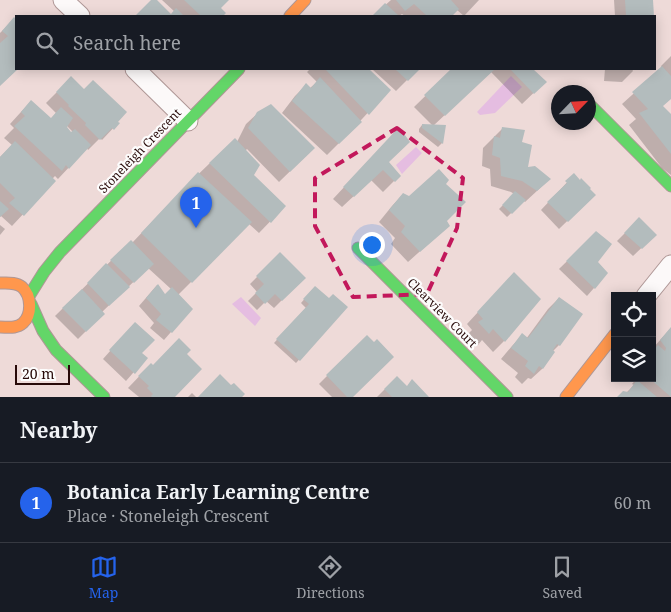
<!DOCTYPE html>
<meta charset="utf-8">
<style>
:root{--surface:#171b24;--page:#20242c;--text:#f1f3f6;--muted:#9ea1a6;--line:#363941;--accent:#2563eb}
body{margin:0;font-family:"Noto Serif",serif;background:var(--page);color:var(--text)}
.controls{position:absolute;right:15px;bottom:15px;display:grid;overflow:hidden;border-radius:0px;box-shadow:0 2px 12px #0003}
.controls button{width:45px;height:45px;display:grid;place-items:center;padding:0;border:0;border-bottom:1px solid var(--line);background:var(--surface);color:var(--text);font:25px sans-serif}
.compass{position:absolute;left:551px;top:85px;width:45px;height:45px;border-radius:50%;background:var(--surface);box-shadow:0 2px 12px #0003;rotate:65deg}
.scale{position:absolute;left:15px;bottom:12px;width:55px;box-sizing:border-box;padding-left:5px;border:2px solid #280a09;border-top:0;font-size:14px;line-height:18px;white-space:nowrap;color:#280a09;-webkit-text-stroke:4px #fdfdfd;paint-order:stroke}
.you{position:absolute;left:371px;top:244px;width:18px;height:18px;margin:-12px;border:4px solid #fff;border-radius:50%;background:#1a73e8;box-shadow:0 0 0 8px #1a73e833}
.badge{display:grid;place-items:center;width:32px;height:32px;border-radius:50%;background:var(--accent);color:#fff;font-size:16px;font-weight:700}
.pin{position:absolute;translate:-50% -41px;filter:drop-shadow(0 1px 2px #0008)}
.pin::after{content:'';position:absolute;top:26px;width:18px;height:15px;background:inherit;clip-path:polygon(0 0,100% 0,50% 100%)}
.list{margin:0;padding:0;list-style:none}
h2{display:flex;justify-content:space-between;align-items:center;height:65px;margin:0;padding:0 20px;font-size:21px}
h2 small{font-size:16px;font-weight:400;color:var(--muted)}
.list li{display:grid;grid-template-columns:32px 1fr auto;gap:15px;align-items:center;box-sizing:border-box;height:80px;padding:0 20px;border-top:1px solid var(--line)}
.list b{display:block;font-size:19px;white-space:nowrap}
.list p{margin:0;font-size:16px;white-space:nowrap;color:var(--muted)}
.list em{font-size:16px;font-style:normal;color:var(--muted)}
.icon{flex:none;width:28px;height:28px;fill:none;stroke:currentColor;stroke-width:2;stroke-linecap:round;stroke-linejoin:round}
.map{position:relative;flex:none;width:671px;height:397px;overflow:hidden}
.search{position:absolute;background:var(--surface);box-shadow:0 2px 12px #0003;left:15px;right:15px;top:15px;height:55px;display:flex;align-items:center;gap:12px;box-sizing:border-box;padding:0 18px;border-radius:0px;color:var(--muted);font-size:19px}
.sheet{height:145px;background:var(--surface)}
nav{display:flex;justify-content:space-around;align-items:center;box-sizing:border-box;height:70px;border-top:1px solid var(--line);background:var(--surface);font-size:14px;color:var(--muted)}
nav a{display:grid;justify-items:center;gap:2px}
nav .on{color:var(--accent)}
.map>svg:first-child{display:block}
.water{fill:#e5bde1}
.shadow{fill:#0003;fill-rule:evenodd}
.building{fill:#b3bcbd}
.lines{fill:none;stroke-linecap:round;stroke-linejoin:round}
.street-casing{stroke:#af9796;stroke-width:21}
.fast-casing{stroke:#af9796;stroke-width:13}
.slow-casing{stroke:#af9796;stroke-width:13}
.street{stroke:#fcf9f9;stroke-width:19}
.fast{stroke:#63d668;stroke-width:11}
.slow{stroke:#ff974d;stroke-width:11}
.marked{fill:none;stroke:#c2185b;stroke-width:4;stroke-dasharray:10 6;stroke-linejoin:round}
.labels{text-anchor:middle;stroke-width:4.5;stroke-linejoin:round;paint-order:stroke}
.street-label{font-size:12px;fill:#280a09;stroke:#fdfdfd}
</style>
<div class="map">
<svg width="671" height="397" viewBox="0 0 671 397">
<rect width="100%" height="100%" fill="#eedad8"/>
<g class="water">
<polygon points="511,76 522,87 495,113 480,115 477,112"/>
<polygon points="416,147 422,153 402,174 396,165"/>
<polygon points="241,297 261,318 255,326 232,304"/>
</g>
<g class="shadow">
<polygon points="153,0 155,0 171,16 175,12 162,0 227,0 220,8 224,13 221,16 137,16"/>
<polygon points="391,0 479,0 464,16 457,10 451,16 405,16 402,14 399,16 373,16"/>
<polygon points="614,0 652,0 652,16 615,16"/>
<polygon points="14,19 16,20 17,69 0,85 0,33"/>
<polygon points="671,56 671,98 662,106 671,116 671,175 662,168 629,125 636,119 622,104 662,68 661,66"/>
<polygon points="310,69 367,69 389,90 349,133 327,155 282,113 295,96 306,85 310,88 317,82 307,72"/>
<polygon points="372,69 418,69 396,91"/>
<polygon points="453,69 532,69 545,82 522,104 491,72 433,126 445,127 442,143 438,147 419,132 419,129 422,125 433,126 414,107"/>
<polygon points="605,69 632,69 633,71 622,82 604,81"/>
<path d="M 71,78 L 118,123 L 102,140 L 100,138 L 88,150 L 87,148 L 58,179 L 55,176 L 52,179 L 54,181 L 12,226 L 1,216 L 0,217 L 0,157 L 12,145 L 4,138 L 14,128 L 10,124 L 31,101 L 51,119 L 56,113 L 46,103 ZM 66,125 L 73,132 L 70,134 Z"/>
<polygon points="258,113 314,148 279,182 247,149 245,151 253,175 285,206 259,233 249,224 178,295 191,309 164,340 150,328 154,323 139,306 157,285 165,295 171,289 148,268 102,312 103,314 78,339 55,316 131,241 132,243 185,187 235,139 237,142 246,124"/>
<polygon points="503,128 520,143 527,168 549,179 538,190 525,202 524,201 507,217 499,209 514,194 511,192 491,186 490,169 482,166 483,148"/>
<polygon points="388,140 388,162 399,176 383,192 371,180 342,207 333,199"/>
<polygon points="574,175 594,195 559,229 541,210"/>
<polygon points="445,185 445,221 437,236 408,262 391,244 395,238 379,222 392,206 403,194 409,198"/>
<polygon points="639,219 655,235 633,256 617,241"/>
<polygon points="0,225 5,229 0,235"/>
<polygon points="596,233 594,288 587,296 559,269"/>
<polygon points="280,254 304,278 274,308 266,301 257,310 248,301 257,292 250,284"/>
<polygon points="503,285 504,341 493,352 482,340 478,345 468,334 472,330 467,324"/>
<polygon points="315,287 329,300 347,307 296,363 274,343 306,308 301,303"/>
<polygon points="559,298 559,345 553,351 553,352 542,369 531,379 528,378 522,384 515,377 518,373 501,359 512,346 522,335 526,339 548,309"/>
<polygon points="671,328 671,397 618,397 626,393 634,385 632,384 637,378 652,378 652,349"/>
<polygon points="127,332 140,353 146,358 126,381 103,359"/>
<polygon points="367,336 351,397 332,397 319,384"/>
<polygon points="151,364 173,397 139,397 128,388"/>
<polygon points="397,377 406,387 427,397 377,397"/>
<polygon points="192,393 196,397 188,397"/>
</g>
<g class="building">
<polygon points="151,0 157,0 171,14 176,8 184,16 135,16"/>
<polygon points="184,0 229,0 221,8 226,13 223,16 201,16"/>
<polygon points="396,0 451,0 459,9 452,16 427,16 414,4 405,11"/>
<polygon points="625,0 653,0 654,16 626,16"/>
<polygon points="385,3 399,16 372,16"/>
<polygon points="14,17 16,19 16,69 18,69 0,86 0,43 8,36 2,31"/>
<polygon points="662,66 671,76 671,99 663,106 671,114 671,154 639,113 648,109 632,92"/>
<polygon points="325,69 369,69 391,90 369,115"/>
<polygon points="395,69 420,69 408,81"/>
<polygon points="451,69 495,69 445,116 424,95"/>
<polygon points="510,69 533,69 547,82 534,94"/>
<polygon points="71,76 84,89 93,80 127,112 118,122 120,123 114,130 112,128 100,140 85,125 86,123 68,106 69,105 56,92"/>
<polygon points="320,77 362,122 339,144 292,101 306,83 311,88"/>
<polygon points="31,100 51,118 61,107 73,118 67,127 71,132 75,129 91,145 69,169 66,165 62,171 14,126 25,116 21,112"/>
<polygon points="271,104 315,148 290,172 248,128 257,112"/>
<polygon points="422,124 446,125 443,144 422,128"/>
<polygon points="399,127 410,142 389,162 401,176 395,182 383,170 354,197 343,187"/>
<polygon points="502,127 525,130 522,142 532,145 528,167 535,166 551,179 537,191 522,181 501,176 500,158 492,155 494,136 500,138"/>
<polygon points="235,138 260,165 254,175 286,206 271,223 209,163"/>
<polygon points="15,141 56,181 24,216 9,203 15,198 0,183 0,157"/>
<polygon points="439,169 449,180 446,184 466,202 447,221 450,226 420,252 401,232 405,226 389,210 403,193 409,196"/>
<polygon points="198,172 252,222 192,283 141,233"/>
<polygon points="574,173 580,180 581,178 591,188 590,189 596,195 568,222 547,202 567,183 565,181"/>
<polygon points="515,191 526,200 512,214 502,205"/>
<polygon points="0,201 9,209 0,217"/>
<polygon points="639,217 657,235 642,249 624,233"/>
<polygon points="596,231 612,244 598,262 608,273 595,289 566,261"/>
<polygon points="131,240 154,264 134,283 110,260"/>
<polygon points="280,252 306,278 282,301 275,294 265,304 255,293 264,284 256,276"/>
<polygon points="106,263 130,287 109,306 87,283"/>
<polygon points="514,272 541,299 505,342 493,329 489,334 478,322 483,319 477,312"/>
<polygon points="158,284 165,294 172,287 193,309 172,333 156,320 161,314 146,298"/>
<polygon points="315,286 329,298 333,294 348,307 300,361 276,339 309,304 303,299"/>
<polygon points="82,289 105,314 86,332 62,308"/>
<polygon points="559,297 583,314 560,346 557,344 553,350 555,352 543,369 539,366 534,374 525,366 528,361 511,348 522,333 528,338"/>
<polygon points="135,322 155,340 142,353 148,358 135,374 109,350"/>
<polygon points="671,327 671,397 649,378 652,378 652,363 655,360 652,358 652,352 658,345 665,351 666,348 660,340"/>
<polygon points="367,335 374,342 377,339 394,357 353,397 347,397 326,375"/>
<polygon points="179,338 191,350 187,354 202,369 175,397 152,397 151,396 153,394 147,388 149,386 138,376 151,363 153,365"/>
<polygon points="220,374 231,385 234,383 245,394 242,397 198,397"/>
<polygon points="397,376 407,386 412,379 429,397 392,397 384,389"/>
<polygon points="637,380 657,397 617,397 623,391 628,392"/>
</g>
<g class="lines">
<defs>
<g id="street">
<polyline points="63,0 80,16"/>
<polyline points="135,69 188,121"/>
<polyline points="646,296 671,265"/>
</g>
<g id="fast">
<polyline points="591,106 671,186"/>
<polyline points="358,248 507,397"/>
<polyline points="29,296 44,272 60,252 239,69"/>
<polyline points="31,304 43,331 56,350 104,397"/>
</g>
<g id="slow">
<polyline points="290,16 305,0"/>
<path d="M 0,283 C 8,283 16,282 22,287 C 32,296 32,315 23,323 C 16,329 8,327 0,327"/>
<polyline points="566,397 615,334"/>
</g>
</defs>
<use href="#street" class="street-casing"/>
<use href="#fast" class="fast-casing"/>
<use href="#slow" class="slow-casing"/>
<use href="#street" class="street"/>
<use href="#fast" class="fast"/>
<use href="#slow" class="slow"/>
</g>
<path class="marked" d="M 397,128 L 463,178 L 457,228 L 427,294 L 353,297 L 315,226 L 315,178 Z"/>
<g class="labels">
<g class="street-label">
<text transform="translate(140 151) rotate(-46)" y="4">Stoneleigh Crescent</text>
<text transform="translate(442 313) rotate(45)" y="4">Clearview Court</text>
</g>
</g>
</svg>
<div class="controls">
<button><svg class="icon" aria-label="locate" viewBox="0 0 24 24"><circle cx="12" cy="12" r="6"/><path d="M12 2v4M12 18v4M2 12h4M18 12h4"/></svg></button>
<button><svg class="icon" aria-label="layers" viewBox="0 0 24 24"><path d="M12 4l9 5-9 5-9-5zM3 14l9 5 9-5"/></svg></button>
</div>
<svg class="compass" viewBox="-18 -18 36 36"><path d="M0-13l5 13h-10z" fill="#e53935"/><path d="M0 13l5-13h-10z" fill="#9ea1a6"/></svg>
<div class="scale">20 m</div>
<div class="you"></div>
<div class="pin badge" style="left:196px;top:228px">1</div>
<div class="search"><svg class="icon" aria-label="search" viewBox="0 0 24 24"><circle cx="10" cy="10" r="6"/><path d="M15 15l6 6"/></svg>Search here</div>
</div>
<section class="sheet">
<h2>Nearby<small></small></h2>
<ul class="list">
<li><span class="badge">1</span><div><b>Botanica Early Learning Centre</b><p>Place · Stoneleigh Crescent</p></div><em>60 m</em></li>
</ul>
</section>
<nav>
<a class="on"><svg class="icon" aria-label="map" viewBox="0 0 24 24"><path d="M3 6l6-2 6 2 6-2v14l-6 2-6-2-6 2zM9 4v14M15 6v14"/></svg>Map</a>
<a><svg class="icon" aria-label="directions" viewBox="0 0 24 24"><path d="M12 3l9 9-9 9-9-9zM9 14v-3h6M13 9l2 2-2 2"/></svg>Directions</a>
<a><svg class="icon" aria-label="saved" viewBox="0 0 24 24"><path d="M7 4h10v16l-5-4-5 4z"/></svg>Saved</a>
</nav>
